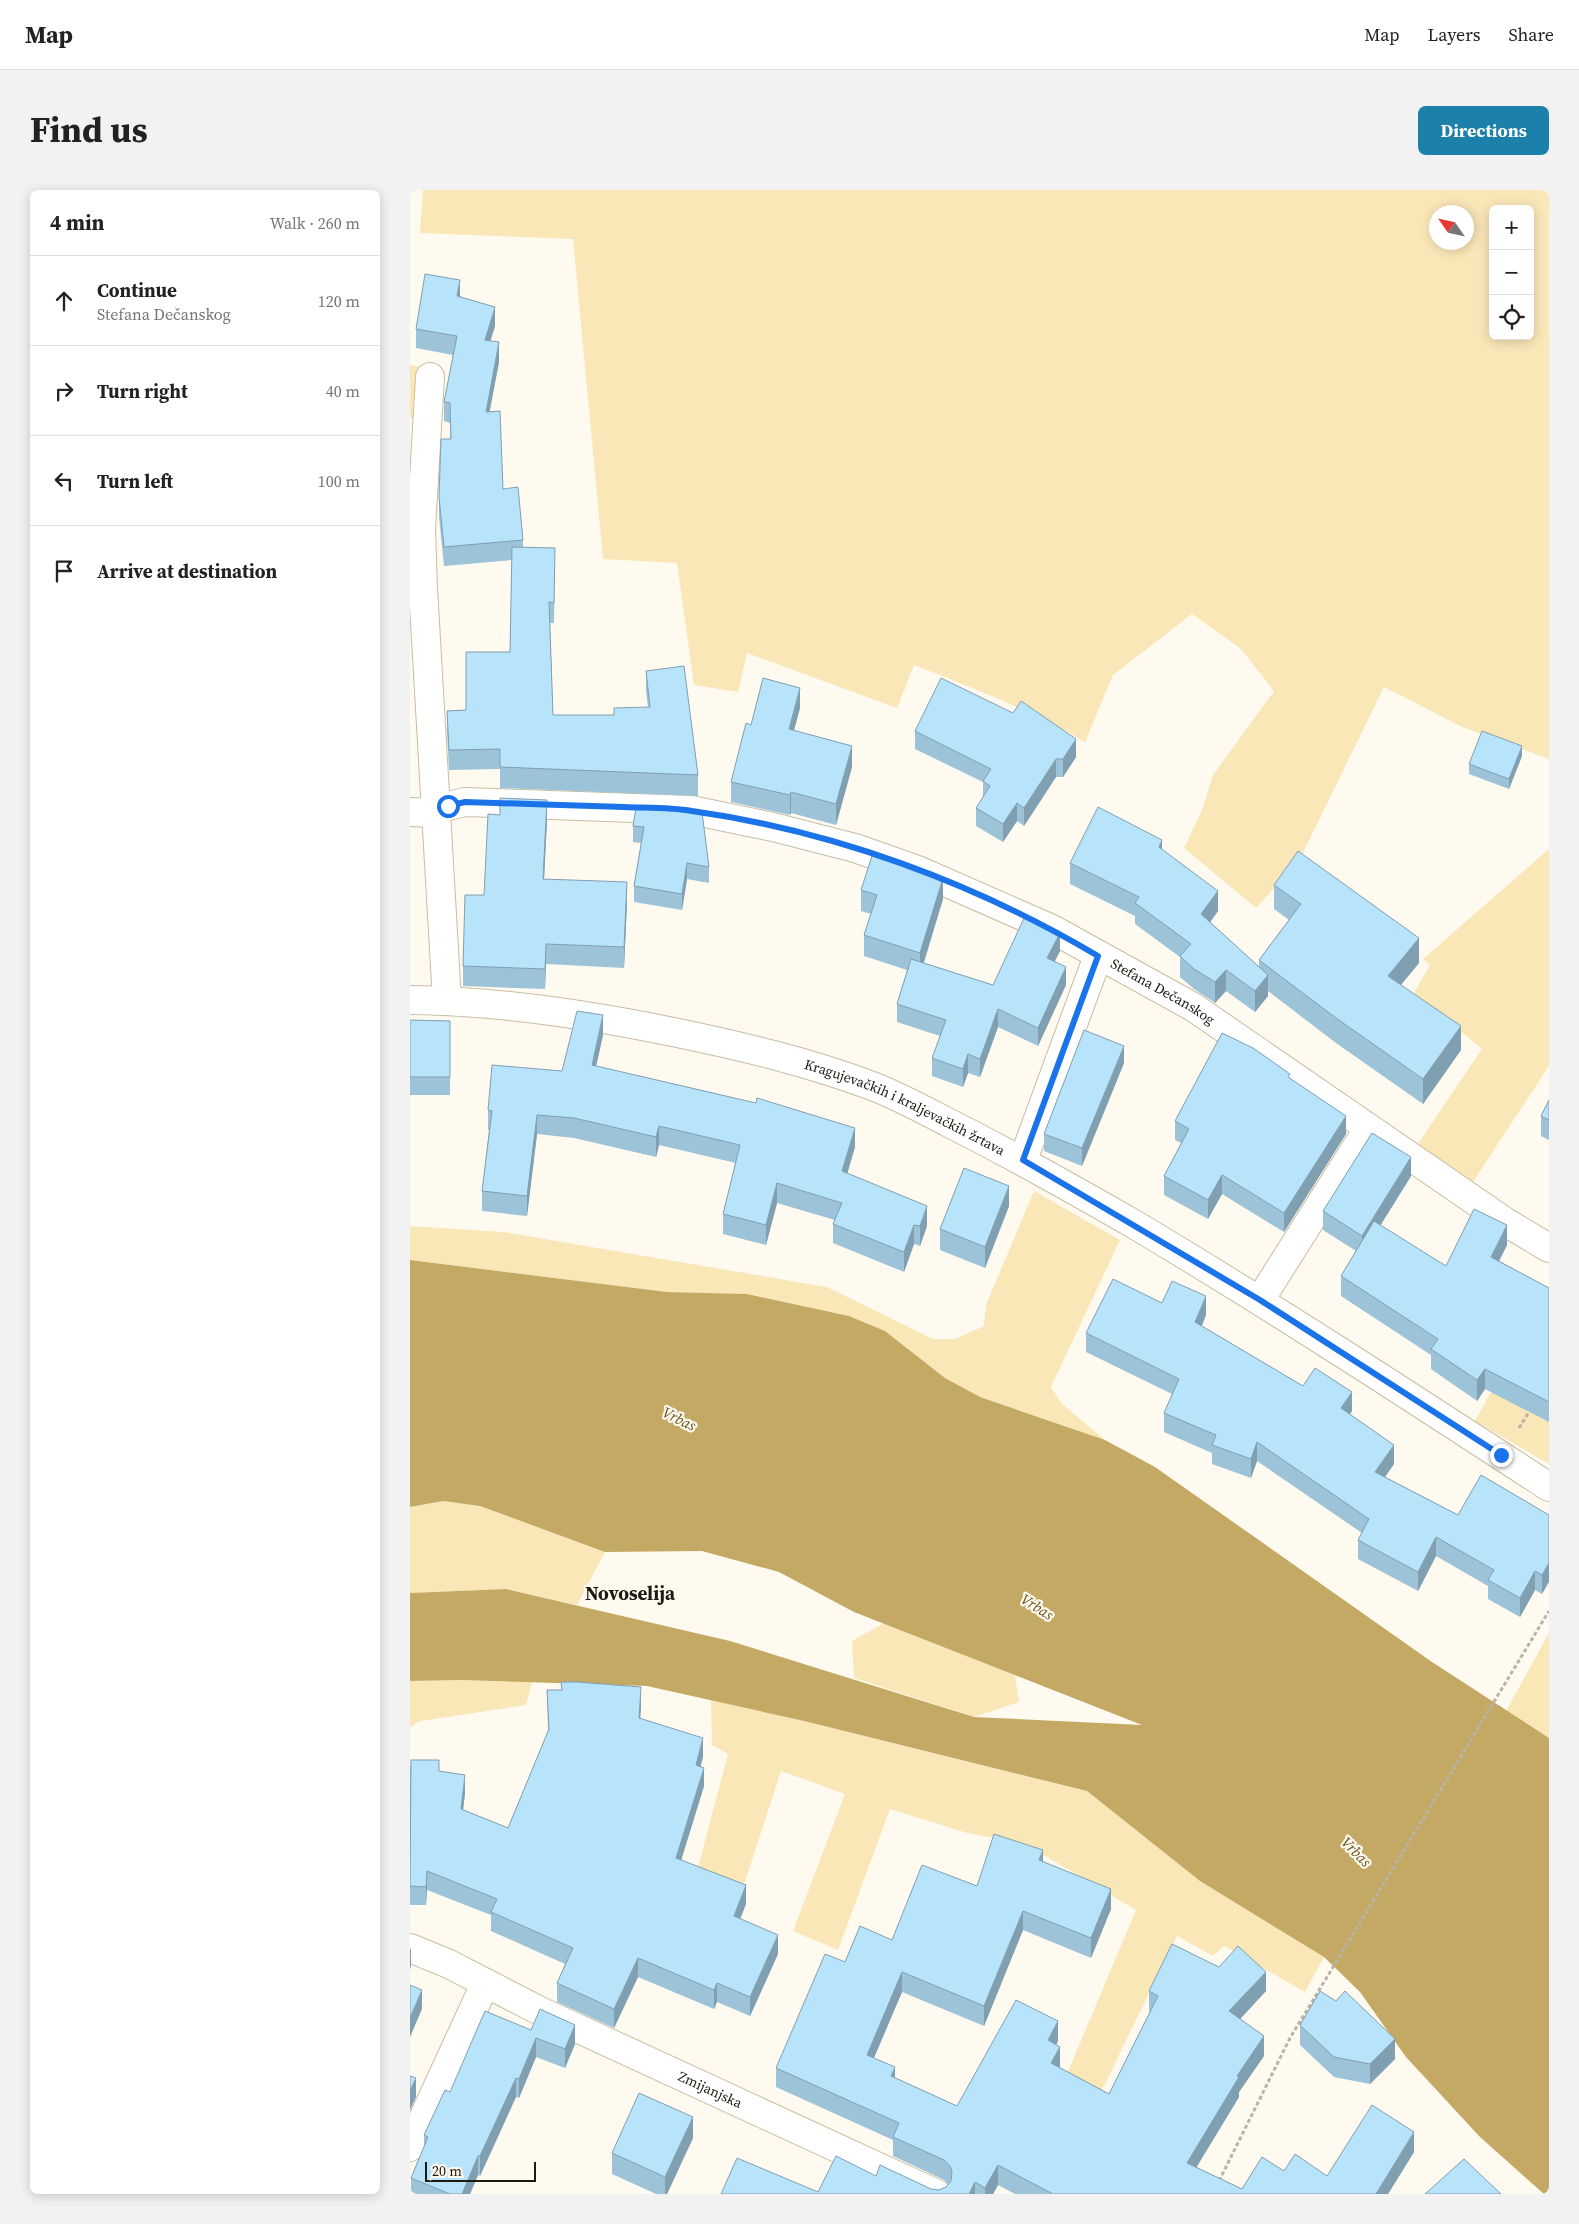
<!DOCTYPE html>
<meta charset="utf-8">
<style>
:root{--surface:#fff;--page:#f2f2f2;--text:#222;--muted:#767676;--line:#e0e0e0;--accent:#1b81ab}
body{margin:0;font-family:"Source Serif 4",serif;background:var(--page);color:var(--text)}
.controls{position:absolute;right:15px;top:15px;display:grid;overflow:hidden;border-radius:8px;box-shadow:0 2px 12px #0003}
.controls button{width:45px;height:45px;display:grid;place-items:center;padding:0;border:0;border-bottom:1px solid var(--line);background:var(--surface);color:var(--text);font:25px sans-serif}
.compass{position:absolute;left:1019px;top:15px;width:45px;height:45px;border-radius:50%;background:var(--surface);box-shadow:0 2px 12px #0003;rotate:304deg}
.scale{position:absolute;left:15px;bottom:12px;width:111px;box-sizing:border-box;padding-left:5px;border:2px solid #1e1a11;border-top:0;font-size:14px;line-height:18px;white-space:nowrap;color:#1e1a11;-webkit-text-stroke:4px #fffaef;paint-order:stroke}
.stop{position:absolute;width:15px;height:15px;margin:-11px;border:4px solid #1a73e8;border-radius:50%;background:#fff}
.stop.end{background:#1a73e8;border-color:#fff;box-shadow:0 1px 5px #0008}
.list{margin:0;padding:0;list-style:none}
h2{display:flex;justify-content:space-between;align-items:center;height:65px;margin:0;padding:0 20px;font-size:21px}
h2 small{font-size:16px;font-weight:400;color:var(--muted)}
.list li{display:grid;grid-template-columns:32px 1fr auto;gap:15px;align-items:center;box-sizing:border-box;height:90px;padding:0 20px;border-top:1px solid var(--line)}
.list b{display:block;font-size:19px;white-space:nowrap}
.list p{margin:0;font-size:16px;white-space:nowrap;color:var(--muted)}
.list em{font-size:16px;font-style:normal;color:var(--muted)}
.icon{flex:none;width:28px;height:28px;fill:none;stroke:currentColor;stroke-width:2;stroke-linecap:round;stroke-linejoin:round}
.map{position:relative;flex:none;width:1139px;height:2004px;overflow:hidden;border-radius:8px}
header{display:flex;align-items:center;gap:30px;box-sizing:border-box;height:70px;padding:0 25px;background:var(--surface);border-bottom:1px solid var(--line)}
header strong{font-size:24px}
nav{display:flex;gap:28px;margin-inline-start:auto;font-size:18px}
.intro{display:flex;align-items:center;justify-content:space-between;box-sizing:border-box;height:120px;padding:0 30px}
h1{margin:0;font-size:35px}
.button{padding:12px 22px;border-radius:8px;background:var(--accent);color:#fff;font-size:18px;font-weight:700}
main{display:flex;gap:30px;padding:0 30px}
aside{flex:1;background:var(--surface);border-radius:8px;box-shadow:0 2px 12px #0003}
.map>svg:first-child{display:block}
.green{fill:#fae7b8;fill-rule:evenodd}
.water{fill:#c4a964}
.lines{fill:none;stroke-linecap:round;stroke-linejoin:round}
.minor-casing{stroke:#c8bda2;stroke-width:30}
.tertiary-casing{stroke:#c8bda2;stroke-width:30}
.path{stroke:#b9b4aa;stroke-width:3;stroke-dasharray:4 2.5;stroke-linecap:butt}
.minor{stroke:#fff;stroke-width:28}
.tertiary{stroke:#fff;stroke-width:28}
.wall{fill:#9dc3d8}
.shaded-wall{fill:#809fb0}
.building{fill:#b7e3fb;stroke:#809fb0}
.route{stroke:#1a73e8;stroke-width:6}
.labels{text-anchor:middle;stroke-width:4.5;stroke-linejoin:round;paint-order:stroke}
.street-label{font-size:14px;fill:#1e1a11;stroke:#fffaef}
.water-label{font-size:15px;font-style:italic;fill:#685420;stroke:#fffaef}
.district-label{font-size:19px;font-weight:bold;fill:#1e1a11;stroke:#fffaef}
</style>
<header>
<strong>Map</strong>
<nav><a>Map</a><a>Layers</a><a>Share</a></nav>
</header>
<div class="intro"><h1>Find us</h1><a class="button">Directions</a></div>
<main>
<aside>
<h2>4 min<small>Walk · 260 m</small></h2>
<ul class="list">
<li><svg class="icon" aria-label="ahead" viewBox="0 0 24 24"><path d="M12 20V5M6 11l6-6 6 6"/></svg><div><b>Continue</b><p>Stefana Dečanskog</p></div><em>120 m</em></li>
<li><svg class="icon" aria-label="right" viewBox="0 0 24 24"><path d="M7 20v-9h11M14 6l5 5-5 5"/></svg><div><b>Turn right</b></div><em>40 m</em></li>
<li><svg class="icon" aria-label="left" viewBox="0 0 24 24"><path d="M17 20v-9H6M10 6l-5 5 5 5"/></svg><div><b>Turn left</b></div><em>100 m</em></li>
<li><svg class="icon" aria-label="arrive" viewBox="0 0 24 24"><path d="M6 21V4h12l-3 4 3 4H6"/></svg><div><b>Arrive at destination</b></div></li>
</ul>
</aside>
<div class="map">
<svg width="1139" height="2004" viewBox="0 0 1139 2004">
<rect width="100%" height="100%" fill="#fffaef"/>
<g class="green">
<path d="M 13,0 L 1139,0 L 1139,569 L 1052,537 L 974,497 L 889,671 L 846,718 L 774,658 L 792,620 L 803,585 L 864,501 L 831,459 L 782,424 L 703,485 L 675,552 C 621,520 563,498 504,475 L 487,518 L 337,463 L 328,502 L 284,495 L 267,373 L 193,369 L 163,49 L 10,43 ZM 1083,19 L 1120,19 L 1120,146 L 1083,146 ZM 1026,22 L 1056,22 L 1056,52 L 1026,52 Z"/>
<polygon points="0,175 8,176 3,228 0,228"/>
<polygon points="1139,659 1139,876 1061,995 1005,958 1072,859 1004,803 1020,775 1013,769"/>
<polygon points="624,1001 710,1050 641,1197 652,1214 695,1250 570,1207 535,1188 475,1141 439,1126 337,1104 257,1102 0,1070 0,1036 94,1042 417,1097 523,1149 545,1149 574,1136 576,1115"/>
<polygon points="1139,1097 1139,1274 1065,1231"/>
<polygon points="33,1311 70,1316 195,1362 167,1415 96,1399 0,1403 0,1317"/>
<polygon points="474,1433 605,1485 609,1512 564,1527 444,1488 442,1451"/>
<polygon points="1139,1443 1139,1548 1096,1521"/>
<polygon points="51,1490 122,1492 116,1515 11,1531 0,1537 0,1491"/>
<polygon points="301,1510 394,1531 677,1601 790,1691 914,1767 895,1802 814,1756 803,1766 767,1746 691,1902 657,1884 726,1720 637,1667 584,1648 557,1643 480,1619 428,1760 383,1741 435,1604 371,1581 332,1701 287,1681 318,1564 302,1555"/>
</g>
<polygon class="water" points="0,1070 257,1102 337,1104 439,1126 475,1141 535,1188 570,1207 695,1250 745,1277 1022,1472 1139,1548 1139,2004 1134,2004 1070,1947 996,1867 950,1802 914,1767 790,1691 677,1601 394,1531 237,1496 51,1490 0,1491 0,1403 96,1399 320,1451 564,1527 732,1535 444,1422 369,1382 292,1361 195,1362 70,1316 33,1311 0,1317"/>
<g class="lines">
<defs>
<g id="minor">
<polyline points="20,187 11,339 13,398 37,811"/>
<path id="s1" d="M 0,622 L 24,623 L 38,616 L 55,612 L 281,620 L 363,637 L 445,658 L 510,681 L 642,739 L 783,817 L 1097,1033 L 1139,1058"/>
<polyline points="613,970 688,766"/>
<polyline points="850,1110 958,939"/>
<path id="s2" d="M 0,1758 L 39,1774 L 130,1821 L 527,2004"/>
<polyline points="0,1957 75,1794"/>
</g>
<g id="tertiary">
<path id="s3" d="M 0,810 C 89,811 176,824 263,842 C 331,856 399,872 465,897 C 490,907 514,920 539,933 C 601,964 661,998 722,1033 C 863,1117 1001,1207 1139,1297"/>
</g>
</defs>
<use href="#minor" class="minor-casing"/>
<use href="#tertiary" class="tertiary-casing"/>
<g class="path">
<polyline points="1109,1238 1119,1222"/>
<polyline points="809,1991 880,1848 1139,1421"/>
</g>
<use href="#minor" class="minor"/>
<use href="#tertiary" class="tertiary"/>
</g>
<g class="wall">
<polygon points="50,106 85,136 80,151 89,172 79,222 93,299 113,350 113,357 145,378 144,433 140,433 143,525 204,525 238,517 236,501 236,481 288,585 288,606 90,598 90,579 39,580 37,541 37,521 56,520 100,462 102,370 34,376 29,327 29,307 40,249 40,233 34,231 34,212 43,165 6,158 6,139"/>
<polygon points="390,518 384,540 442,577 426,635 381,623 380,625 321,612 321,592 341,535"/>
<polygon points="505,541 666,567 653,587 646,587 614,636 607,631 593,652 566,636 566,618 573,607 573,592 505,559"/>
<polygon points="1112,566 1099,599 1059,584 1059,574"/>
<polygon points="226,618 299,677 299,693 277,689 272,720 224,712 224,696 231,653 223,652 223,636"/>
<polygon points="137,631 134,689 217,713 214,778 136,774 135,799 53,796 53,776"/>
<polygon points="752,660 808,721 800,732 849,777 849,770 879,730 864,719 864,695 1009,773 991,795 1051,860 1013,914 926,853 858,801 858,806 845,822 816,801 805,813 784,799 770,787 770,767 725,734 725,726 660,694 660,673"/>
<polygon points="451,700 533,709 514,773 583,795 650,761 645,771 656,795 628,856 588,837 570,887 558,883 553,897 522,886 522,868 530,846 487,832 487,814 497,780 454,766 454,745 461,724 451,721"/>
<polygon points="0,830 40,831 40,905 0,905"/>
<polygon points="193,845 186,876 445,957 437,984 517,1036 510,1056 504,1054 494,1082 423,1053 423,1034 425,1030 367,1013 356,1055 313,1044 313,1024 326,973 249,955 246,967 164,948 127,944 117,1026 72,1021 72,1001 79,940 78,940 78,920 152,881"/>
<polygon points="714,873 672,976 634,961 634,944"/>
<polygon points="880,889 936,944 874,1042 812,1004 798,1029 754,1005 754,986 771,953 765,950 765,931"/>
<polygon points="1139,910 1139,950 1131,946 1131,926"/>
<polygon points="1001,986 970,1036 1036,1076 1097,1055 1089,1071 1139,1098 1139,1232 1075,1199 1067,1211 1021,1179 1021,1165 931,1106 931,1086 946,1061 913,1040 913,1021"/>
<polygon points="599,1016 575,1078 530,1060 530,1039"/>
<polygon points="752,1113 796,1125 792,1136 893,1196 942,1221 940,1224 984,1274 975,1287 1048,1325 1139,1325 1132,1404 1125,1400 1110,1427 1078,1409 1078,1396 1026,1366 1008,1401 948,1369 948,1350 952,1343 847,1271 841,1288 802,1274 802,1263 754,1242 754,1223 762,1204 676,1162 676,1143"/>
<polygon points="151,1492 231,1516 230,1529 293,1567 290,1577 294,1596 271,1670 336,1714 330,1729 368,1764 340,1826 307,1812 304,1819 228,1787 204,1838 147,1812 147,1793 155,1774 81,1741 81,1725 17,1700 16,1715 0,1715 0,1576 29,1581 55,1603 53,1620 98,1638 138,1541 137,1500 151,1500"/>
<polygon points="633,1671 701,1719 681,1768 613,1740 574,1836 492,1802 464,1868 485,1888 547,1916 648,1851 646,1855 650,1876 649,1877 699,1904 740,1822 739,1821 739,1801 856,1801 830,1829 854,1866 829,1902 829,1907 786,1977 832,1999 874,1981 917,1986 1004,1962 978,2004 605,2004 588,1995 583,2004 311,2004 408,2002 466,1986 521,1999 529,2000 536,1997 538,1994 534,1990 483,1966 483,1950 366,1897 366,1878 435,1772 482,1750 567,1696"/>
<polygon points="890,1835 985,1869 960,1894 924,1887 890,1855"/>
<polygon points="121,1840 165,1854 155,1878 126,1867 109,1908 106,1907 70,1986 68,1985 60,2004 1,2004 1,1988 14,1957 14,1945 40,1902"/>
<polygon points="283,1948 257,2004 246,2004 202,1984 202,1963"/>
</g>
<g class="shaded-wall">
<polygon points="50,90 50,110 47,106"/>
<polygon points="85,117 85,136 75,169 75,150"/>
<polygon points="89,152 89,172 76,241 76,222"/>
<polygon points="390,498 390,518 379,559 379,539"/>
<polygon points="666,549 666,567 653,587 653,569"/>
<polygon points="442,556 442,577 426,635 426,614"/>
<polygon points="1112,556 1112,566 1099,599 1099,589"/>
<polygon points="646,569 646,587 614,636 614,618"/>
<polygon points="381,602 381,623 380,625 380,605"/>
<polygon points="137,610 137,631 133,709 133,689"/>
<polygon points="607,613 607,631 593,652 593,634"/>
<polygon points="752,650 752,671 749,657"/>
<polygon points="277,673 277,689 272,720 272,704"/>
<polygon points="533,688 533,709 510,784 510,763"/>
<polygon points="217,692 217,713 214,778 214,757"/>
<polygon points="808,701 808,721 791,745 791,724"/>
<polygon points="650,743 650,761 637,786 637,768"/>
<polygon points="1009,748 1009,773 978,810 978,786"/>
<polygon points="136,754 136,774 135,799 135,779"/>
<polygon points="656,777 656,795 628,856 628,838"/>
<polygon points="816,780 816,801 805,813 805,792"/>
<polygon points="858,785 858,806 845,822 845,801"/>
<polygon points="588,819 588,837 570,887 570,869"/>
<polygon points="193,825 193,845 182,895 182,875"/>
<polygon points="1051,836 1051,860 1013,914 1013,889"/>
<polygon points="714,856 714,873 672,976 672,958"/>
<polygon points="558,864 558,883 553,897 553,879"/>
<polygon points="127,925 127,944 117,1026 117,1006"/>
<polygon points="936,926 936,944 874,1042 874,1023"/>
<polygon points="249,936 249,955 246,967 246,947"/>
<polygon points="445,938 445,957 432,1001 432,981"/>
<polygon points="1001,967 1001,986 952,1065 952,1046"/>
<polygon points="812,985 812,1004 798,1029 798,1010"/>
<polygon points="367,993 367,1013 356,1055 356,1035"/>
<polygon points="599,996 599,1016 575,1078 575,1057"/>
<polygon points="517,1016 517,1036 510,1056 510,1036"/>
<polygon points="504,1035 504,1054 494,1082 494,1062"/>
<polygon points="1097,1035 1097,1055 1081,1087 1081,1067"/>
<polygon points="796,1106 796,1125 785,1151 785,1132"/>
<polygon points="1075,1179 1075,1199 1067,1211 1067,1190"/>
<polygon points="942,1202 942,1221 931,1237 931,1218"/>
<polygon points="847,1252 847,1271 841,1288 841,1269"/>
<polygon points="984,1255 984,1274 965,1301 965,1282"/>
<polygon points="1026,1347 1026,1366 1008,1401 1008,1382"/>
<polygon points="1139,1373 1139,1392 1132,1404 1132,1385"/>
<polygon points="1125,1381 1125,1400 1110,1427 1110,1408"/>
<polygon points="231,1497 231,1516 229,1547 229,1528"/>
<polygon points="293,1548 293,1567 286,1594 286,1575"/>
<polygon points="294,1578 294,1596 266,1687 266,1668"/>
<polygon points="55,1585 55,1603 51,1638 51,1619"/>
<polygon points="633,1660 633,1680 629,1670"/>
<polygon points="17,1681 17,1700 16,1715 16,1697"/>
<polygon points="336,1695 336,1714 324,1745 324,1726"/>
<polygon points="701,1699 701,1719 681,1768 681,1748"/>
<polygon points="613,1721 613,1740 574,1836 574,1816"/>
<polygon points="368,1745 368,1764 340,1826 340,1807"/>
<polygon points="1,1757 1,1776 0,1780 0,1761"/>
<polygon points="228,1768 228,1787 204,1838 204,1819"/>
<polygon points="492,1782 492,1802 457,1884 457,1865"/>
<polygon points="856,1782 856,1801 819,1841 819,1821"/>
<polygon points="307,1793 307,1812 304,1819 304,1800"/>
<polygon points="12,1800 12,1819 0,1847 0,1828"/>
<polygon points="648,1831 648,1851 638,1870 638,1850"/>
<polygon points="165,1835 165,1854 155,1878 155,1859"/>
<polygon points="854,1846 854,1866 829,1902 829,1907 777,1993 777,1973 827,1886"/>
<polygon points="126,1848 126,1867 109,1908 109,1889"/>
<polygon points="985,1849 985,1869 960,1894 960,1874"/>
<polygon points="650,1857 650,1876 641,1893 641,1873"/>
<polygon points="485,1877 485,1897 481,1886"/>
<polygon points="6,1888 6,1907 0,1920 0,1901"/>
<polygon points="106,1888 106,1907 70,1986 70,1966"/>
<polygon points="283,1927 283,1948 257,2004 255,2004 255,1987"/>
<polygon points="1004,1942 1004,1962 978,2004 966,2004"/>
<polygon points="68,1966 68,1985 60,2004 52,2004"/>
<polygon points="588,1975 588,1995 583,2004 575,2004 575,1998"/>
<polygon points="565,1992 565,2004 559,2004"/>
</g>
<g class="building">
<polygon points="15,84 50,90 47,106 85,117 75,150 89,152 76,222 90,221 93,299 108,297 113,350 34,357 29,307 31,249 41,249 40,213 34,212 47,146 6,139"/>
<polygon points="102,357 145,358 144,413 139,412 143,525 204,525 204,518 240,517 236,481 274,476 288,585 90,577 90,559 39,560 37,521 56,520 56,462 100,462"/>
<polygon points="353,488 390,498 379,539 442,556 426,614 381,602 380,605 321,592 336,533 341,535"/>
<polygon points="531,488 603,523 611,511 666,549 653,569 646,569 614,618 607,613 593,634 566,618 580,596 573,591 581,579 505,541"/>
<polygon points="1072,541 1112,556 1099,589 1059,574"/>
<polygon points="90,608 137,610 133,689 217,692 214,757 136,754 135,779 53,776 55,705 74,705 78,624 90,625"/>
<polygon points="688,617 752,650 749,657 808,701 791,724 858,785 845,801 816,780 805,792 784,779 770,766 781,754 725,713 729,707 660,673"/>
<polygon points="226,618 279,620 292,622 299,677 277,673 272,704 224,696 234,637 223,636"/>
<polygon points="888,661 1009,748 978,786 1051,836 1013,889 926,828 849,770 891,714 864,695"/>
<polygon points="462,666 533,688 510,763 454,745 467,705 451,700"/>
<polygon points="615,726 650,743 637,768 656,777 628,838 588,819 570,869 558,864 553,879 522,868 536,830 487,814 501,769 583,795"/>
<polygon points="167,821 193,825 182,875 346,913 347,908 445,938 432,981 517,1016 510,1036 504,1035 494,1062 423,1034 432,1013 367,993 356,1035 313,1024 330,955 249,936 246,947 164,928 127,925 117,1006 72,1001 82,921 78,920 82,875 152,881"/>
<polygon points="0,830 40,831 40,887 0,887"/>
<polygon points="674,840 714,856 672,958 634,944"/>
<polygon points="812,843 843,858 880,884 878,887 936,926 874,1023 812,985 798,1010 754,986 779,939 765,931"/>
<polygon points="1139,910 1139,930 1131,926"/>
<polygon points="962,943 1001,967 952,1046 913,1021"/>
<polygon points="554,978 599,996 575,1057 530,1039"/>
<polygon points="1064,1019 1097,1035 1081,1067 1139,1098 1139,1212 1075,1179 1067,1190 1021,1159 1028,1149 931,1086 964,1031 1036,1076"/>
<polygon points="703,1089 752,1113 762,1091 796,1106 785,1132 893,1196 905,1178 942,1202 931,1218 984,1255 965,1282 1048,1325 1071,1285 1139,1325 1139,1373 1132,1385 1125,1381 1110,1408 1078,1390 1084,1380 1026,1347 1008,1382 948,1350 959,1329 847,1252 841,1269 802,1255 806,1245 754,1223 769,1189 676,1143"/>
<polygon points="151,1492 167,1492 231,1497 229,1528 293,1548 286,1575 294,1578 266,1668 336,1695 324,1726 368,1745 340,1807 307,1793 304,1800 228,1768 204,1819 147,1793 163,1758 81,1722 87,1709 17,1681 16,1697 0,1696 1,1570 29,1570 29,1581 55,1585 51,1619 98,1638 139,1539 137,1500 152,1500"/>
<polygon points="584,1644 633,1660 629,1670 701,1699 681,1748 613,1721 574,1816 492,1782 457,1865 485,1877 481,1886 547,1916 606,1810 648,1831 638,1850 650,1857 641,1873 699,1904 748,1806 739,1801 762,1754 809,1777 828,1756 856,1782 819,1821 854,1846 827,1886 829,1887 777,1973 832,1999 852,1967 874,1981 885,1964 917,1986 962,1915 1004,1942 966,2004 643,2004 588,1975 575,1998 565,1992 559,2004 311,2004 327,1968 408,2002 426,1966 466,1986 470,1975 521,1999 529,2000 536,1997 541,1991 542,1982 540,1976 534,1970 483,1947 489,1933 366,1878 415,1764 435,1772 450,1736 482,1750 512,1675 567,1696"/>
<polygon points="0,1795 12,1800 0,1828"/>
<polygon points="910,1801 926,1811 935,1801 985,1849 960,1874 924,1867 890,1835"/>
<polygon points="130,1819 165,1835 155,1859 126,1848 109,1889 106,1888 70,1966 68,1966 52,2004 40,2004 1,1988 18,1947 14,1945 35,1900 40,1902 75,1821 121,1840"/>
<polygon points="0,1886 6,1888 0,1901"/>
<polygon points="229,1903 283,1927 255,1987 202,1963"/>
<polygon points="1054,1969 1091,2004 1015,2004"/>
</g>
<g class="lines">
<path class="route" d="M 38,616 L 55,612 C 108,614 161,615 214,617 C 236,618 259,617 282,621 C 424,641 565,693 688,766 L 613,970 L 850,1110 L 1091,1265"/>
</g>
<g class="labels">
<g class="street-label">
<text dy="5" stroke="none"><textPath href="#s1" startOffset="792">Stefana Dečanskog</textPath></text>
<text dy="5" stroke="none"><textPath href="#s3" startOffset="510">Kragujevačkih i kraljevačkih žrtava</textPath></text>
<text dy="5" stroke="none"><textPath href="#s2" startOffset="332">Zmijanjska</textPath></text>
</g>
<g class="water-label">
<text transform="translate(269 1229) rotate(26)" y="5">Vrbas</text>
<text transform="translate(627 1417) rotate(32)" y="5">Vrbas</text>
<text transform="translate(946 1662) rotate(45)" y="5">Vrbas</text>
</g>
<g class="district-label">
<text x="220" y="1410">Novoselija</text>
</g>
</g>
</svg>
<div class="controls">
<button>+</button>
<button>−</button>
<button><svg class="icon" aria-label="locate" viewBox="0 0 24 24"><circle cx="12" cy="12" r="6"/><path d="M12 2v4M12 18v4M2 12h4M18 12h4"/></svg></button>
</div>
<svg class="compass" viewBox="-18 -18 36 36"><path d="M0-13l5 13h-10z" fill="#e53935"/><path d="M0 13l5-13h-10z" fill="#767676"/></svg>
<div class="scale">20 m</div>
<div class="stop" style="left:38px;top:616px"></div>
<div class="stop end" style="left:1091px;top:1265px"></div>
</div>
</main>
